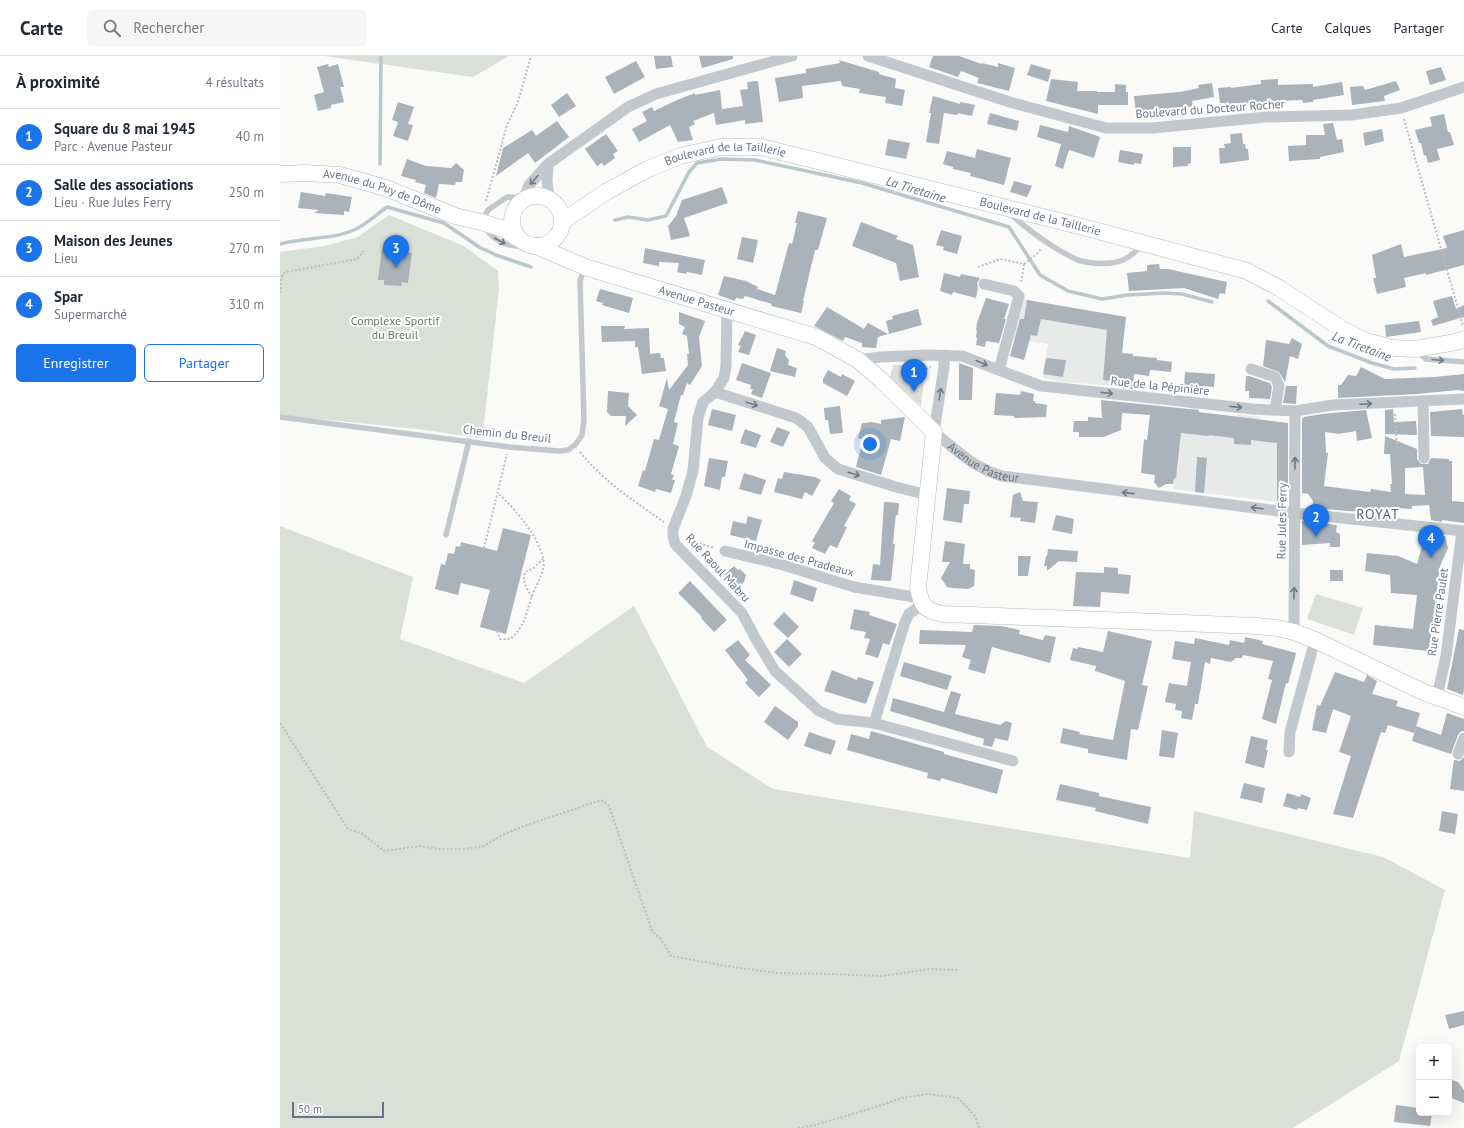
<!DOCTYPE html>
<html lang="fr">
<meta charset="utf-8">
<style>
:root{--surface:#fff;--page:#f6f6f7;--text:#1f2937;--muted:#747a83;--line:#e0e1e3;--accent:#1a73e8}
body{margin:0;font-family:"PT Sans",sans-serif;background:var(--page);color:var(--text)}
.controls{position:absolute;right:12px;bottom:12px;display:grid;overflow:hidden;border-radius:6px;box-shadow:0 4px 16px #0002}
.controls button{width:36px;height:36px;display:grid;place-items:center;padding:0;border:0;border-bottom:1px solid var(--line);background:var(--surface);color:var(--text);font:20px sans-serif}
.scale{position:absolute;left:12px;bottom:10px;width:92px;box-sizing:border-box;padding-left:4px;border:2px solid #657683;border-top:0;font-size:11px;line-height:14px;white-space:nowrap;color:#657683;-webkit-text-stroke:3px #fff;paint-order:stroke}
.you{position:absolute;left:590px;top:388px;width:14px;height:14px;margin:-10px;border:3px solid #fff;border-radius:50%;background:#1a73e8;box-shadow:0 0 0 6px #1a73e833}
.badge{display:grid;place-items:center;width:26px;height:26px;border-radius:50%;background:var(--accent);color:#fff;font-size:13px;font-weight:700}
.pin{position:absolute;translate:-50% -33px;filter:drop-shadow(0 1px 2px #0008)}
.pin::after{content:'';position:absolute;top:21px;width:14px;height:12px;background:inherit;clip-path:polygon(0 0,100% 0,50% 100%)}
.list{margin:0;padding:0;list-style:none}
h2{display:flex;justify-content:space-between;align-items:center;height:52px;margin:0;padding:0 16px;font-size:17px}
h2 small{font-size:13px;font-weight:400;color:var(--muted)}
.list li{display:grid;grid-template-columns:26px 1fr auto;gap:12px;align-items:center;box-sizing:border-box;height:56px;padding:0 16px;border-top:1px solid var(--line)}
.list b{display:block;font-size:15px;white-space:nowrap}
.list p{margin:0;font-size:13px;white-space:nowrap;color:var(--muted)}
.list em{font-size:13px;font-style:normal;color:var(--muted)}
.actions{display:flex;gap:8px;padding:12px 16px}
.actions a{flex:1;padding:9px 0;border:1px solid var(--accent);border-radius:6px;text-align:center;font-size:14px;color:var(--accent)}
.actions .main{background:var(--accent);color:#fff}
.icon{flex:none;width:22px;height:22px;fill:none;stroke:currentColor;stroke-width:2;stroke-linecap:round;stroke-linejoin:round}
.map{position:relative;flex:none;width:1184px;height:1072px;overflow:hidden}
header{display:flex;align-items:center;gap:24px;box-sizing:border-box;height:56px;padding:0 20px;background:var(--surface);border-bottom:1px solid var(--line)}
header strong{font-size:19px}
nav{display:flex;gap:22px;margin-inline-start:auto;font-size:14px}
.search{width:280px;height:36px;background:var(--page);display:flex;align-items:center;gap:10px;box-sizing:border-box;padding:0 14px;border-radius:6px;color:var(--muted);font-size:15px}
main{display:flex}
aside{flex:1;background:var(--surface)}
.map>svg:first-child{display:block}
.built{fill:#e8e9e9}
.green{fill:#dadfd7}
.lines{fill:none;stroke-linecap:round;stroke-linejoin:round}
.stream{stroke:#bbc7cb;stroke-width:3.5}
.building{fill:#aab3b9;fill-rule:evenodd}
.secondary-casing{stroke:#b3babf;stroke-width:17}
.path{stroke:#bbbfc2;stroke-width:2;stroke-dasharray:2 2;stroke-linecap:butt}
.service{stroke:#c3c8cc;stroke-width:5.5}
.minor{stroke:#c3c8cc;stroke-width:11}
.secondary{stroke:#fff;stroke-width:16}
.oneway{stroke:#6a7a87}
.labels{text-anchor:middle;stroke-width:4;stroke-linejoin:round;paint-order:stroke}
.street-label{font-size:12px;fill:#657683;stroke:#fff}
.park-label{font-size:12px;fill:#687a64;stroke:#fff}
.water-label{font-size:13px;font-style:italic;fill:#60757c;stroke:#fff}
.quarter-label{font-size:14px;letter-spacing:1px;fill:#57646e;stroke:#fff}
</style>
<header>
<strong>Carte</strong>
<div class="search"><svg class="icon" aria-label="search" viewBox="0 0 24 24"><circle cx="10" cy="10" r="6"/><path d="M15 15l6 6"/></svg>Rechercher</div>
<nav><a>Carte</a><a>Calques</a><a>Partager</a></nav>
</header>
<main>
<aside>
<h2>À proximité<small>4 résultats</small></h2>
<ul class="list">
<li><span class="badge">1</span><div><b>Square du 8 mai 1945</b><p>Parc · Avenue Pasteur</p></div><em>40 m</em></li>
<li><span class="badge">2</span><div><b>Salle des associations</b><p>Lieu · Rue Jules Ferry</p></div><em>250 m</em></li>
<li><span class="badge">3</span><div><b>Maison des Jeunes</b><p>Lieu</p></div><em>270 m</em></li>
<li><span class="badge">4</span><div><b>Spar</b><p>Supermarché</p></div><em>310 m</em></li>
</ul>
<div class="actions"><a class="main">Enregistrer</a><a>Partager</a></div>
</aside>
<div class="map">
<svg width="1184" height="1072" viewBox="0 0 1184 1072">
<rect width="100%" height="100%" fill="#fafaf8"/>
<g class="built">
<polygon points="742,243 846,261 842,296 853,298 851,321 841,320 839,330 783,326 763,322 768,288 732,283"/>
<polygon points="910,351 919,352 919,356 957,361 957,358 980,361 980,364 1007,393 1008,443 1004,447 893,433 894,422 896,422 900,388 892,382 910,356"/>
</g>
<g class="green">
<polygon points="44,0 229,0 193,21"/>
<polygon points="109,159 184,190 218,215 219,233 203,376 200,382 137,373 0,359 0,196 44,190 78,181"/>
<polygon points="613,309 646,309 641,350 610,322"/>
<polygon points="0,470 133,521 120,583 244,627 354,550 427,691 493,733 910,802 914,755 1103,801 1165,834 1119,1005 1013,1072 0,1072"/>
<polygon points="1036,538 1083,552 1074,579 1027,563"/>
</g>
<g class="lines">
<g class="stream">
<polyline points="100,108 101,0"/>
<polyline points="335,164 348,161 368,164 386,160 409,116 417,107 441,103 475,104 582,127 729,171 760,219 788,235 822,243 848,239 885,237 902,238 932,246"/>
<path d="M 0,188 C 24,181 51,184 74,174 C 86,169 97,158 107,151 L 164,167 L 199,191 L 216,199 L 251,211"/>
<polyline points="988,245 1048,290 1092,307 1114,313 1135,312"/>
</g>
</g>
<g class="building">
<polygon points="374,0 391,0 393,11 376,13"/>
<polygon points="419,0 453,0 453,3 422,12"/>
<polygon points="653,0 679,0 702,8 702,7 718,11 718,7 735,12 729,35 697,27 699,22 681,15 678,21 649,11"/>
<polygon points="559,4 599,16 599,18 616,23 615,32 625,34 622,50 605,47 606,41 579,37 580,33 562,30 561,25 522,30 523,42 499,46 495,22 526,17 526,13 560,7"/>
<polygon points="356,5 365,21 334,38 325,21"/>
<polygon points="48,8 49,11 58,8 64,31 60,31 64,46 51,49 51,52 38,55 34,39 44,36 37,11"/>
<polygon points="751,8 771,14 768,26 747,19"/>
<polygon points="1161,11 1166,24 1150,29 1146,15"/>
<polygon points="771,23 798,26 797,35 817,35 817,36 835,36 835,28 846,29 846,36 848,36 848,49 818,49 818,58 766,45"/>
<polygon points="998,23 998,29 1033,28 1033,31 1062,26 1064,39 1033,44 1033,46 1023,47 1022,44 994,45 992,54 988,54 985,46 959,51 958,47 945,48 944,47 940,47 938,32 951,31 951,32 981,28 981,24"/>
<polygon points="478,25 483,66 465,68 465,64 436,69 434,57 413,65 415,68 409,71 413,84 398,86 390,69 359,86 352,73 367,65 362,56 372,51 374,55 397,44 415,37 415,39 440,34 442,53 463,50 460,34 468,33 467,26"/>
<polygon points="1116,25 1120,34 1104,40 1105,45 1072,49 1070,31 1083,30 1085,34"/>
<polygon points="932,27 934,41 912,45 913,50 884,55 856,58 854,40 900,36 919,32 918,29"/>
<polygon points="287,37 296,50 279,61 271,49"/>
<polygon points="653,40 680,48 680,46 695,49 692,60 678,57 677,59 664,57 659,88 646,86 651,57 649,57"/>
<polygon points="118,46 134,51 128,68 133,69 128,85 113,80 118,66 112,64"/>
<polygon points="710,57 739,65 737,75 707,68"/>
<polygon points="1164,58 1168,76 1170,76 1174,89 1157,93 1160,104 1148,107 1146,99 1144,100 1141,87 1139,87 1135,74 1152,70 1150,61"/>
<polygon points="277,65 289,81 255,107 248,97 216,120 223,92 252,74 256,80"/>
<polygon points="1053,67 1057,84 1062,83 1064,96 1040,101 1040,103 1009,105 1008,90 1026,89 1026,79 1045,79 1043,68"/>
<polygon points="760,69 788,76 789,70 820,81 814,102 789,94 783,113 775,110 781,88 757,81"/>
<polygon points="1102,73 1104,85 1085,90 1083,77"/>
<polygon points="962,77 963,88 965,88 966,93 968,93 969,104 940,108 939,92 945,92 944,88 951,87 950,78"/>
<polygon points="326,78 338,95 333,98 335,102 324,110 322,107 317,110 305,93"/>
<polygon points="608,83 630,87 626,103 605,99"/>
<polygon points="893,91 911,91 911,107 908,108 908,110 893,111"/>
<polygon points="697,93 731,102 724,129 690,120 691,117 673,113 673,111 663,108 667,95 695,102"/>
<polygon points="840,94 863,98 861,108 854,107 854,109 838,106"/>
<polygon points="127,103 146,110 171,112 176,107 184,114 182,126 176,126 175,129 159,128 156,142 144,137 146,129 135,126 136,124 121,120"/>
<polygon points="734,125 752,130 747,141 730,136"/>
<polygon points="442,131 448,147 404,162 410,180 391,184 388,170 396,160 402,144"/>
<polygon points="21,136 45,140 46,137 72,141 69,156 64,155 64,159 34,157 39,154 18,152"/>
<polygon points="518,155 547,162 538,194 535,194 523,245 524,245 521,257 491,250 492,248 465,240 463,243 456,242 455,245 438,239 444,220 466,225 478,231 477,233 495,239 509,187 512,188 517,167 515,167"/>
<polygon points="581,166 618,180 616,183 633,189 639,221 620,225 616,207 572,190"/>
<polygon points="661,174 682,180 677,198 663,194 664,191 656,189"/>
<polygon points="1184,174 1184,209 1146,219 1146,217 1124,222 1126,231 1097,238 1093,222 1096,222 1092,199 1121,188 1124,201 1167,192 1163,180"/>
<polygon points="462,181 478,184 473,207 457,203"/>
<polygon points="365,192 425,204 422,219 407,216 406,218 397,216 399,207 379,206 379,210 363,207"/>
<polygon points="102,193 132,197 128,227 122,226 121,230 104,229 104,224 98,224"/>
<polygon points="879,208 880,213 888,213 947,226 945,238 940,237 938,243 904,232 849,235 847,217 867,215 867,209"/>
<polygon points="664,217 680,221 681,218 700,222 697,227 698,232 696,242 673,236 672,239 660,235"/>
<polygon points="320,233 353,242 349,257 322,249 323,247 316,245"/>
<polygon points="1172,240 1176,253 1184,249 1184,261 1153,270 1151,264 1158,261 1153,245"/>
<polygon points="706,242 729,248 724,263 726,263 719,287 706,285 705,291 696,289 697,282 696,281 697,275 696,274 697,267"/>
<polygon points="747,244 846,261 842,297 853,298 853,300 877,302 877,304 892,306 891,316 870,314 869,320 854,318 853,333 839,331 840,326 823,324 827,274 761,263 757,280 751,279 744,304 730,300 740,263 744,263"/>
<polygon points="547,251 584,273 588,267 608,278 598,281 596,292 582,291 582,287 565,281 563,285 534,270"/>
<polygon points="638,253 642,269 609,278 606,265 613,263 612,260"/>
<polygon points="399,256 425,265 419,281 422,310 410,329 407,327 403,339 401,339 394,366 398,367 393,388 399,390 391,418 394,419 392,424 395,424 391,437 376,433 375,436 358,430 363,414 365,415 374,383 379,384 388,353 379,350 387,322 389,334 408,309 407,298 409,298 407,280 402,278 405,271 399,268"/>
<polygon points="1139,265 1141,276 1106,281 1105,269"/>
<polygon points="321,270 345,270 344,273 369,272 370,298 380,297 381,302 384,302 386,315 362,318 358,291 355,291 355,285 322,286"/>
<polygon points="465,275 476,279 469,299 458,296 461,290 458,289"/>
<polygon points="1012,282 1022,288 1018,303 1010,300 1005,326 999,316 983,310 986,284 1009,288"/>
<polygon points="497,292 506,295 505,299 509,304 508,309 517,312 515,321 490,315"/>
<polygon points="766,302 786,304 783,321 763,318"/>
<polygon points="462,307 491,317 482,342 471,338 473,333 470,333 471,329 456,324"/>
<polygon points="679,307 693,312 692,344 679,344"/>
<polygon points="1081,311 1105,323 1154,321 1184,318 1184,335 1178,334 1137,338 1058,342 1058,329 1061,329 1068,319 1076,320"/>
<polygon points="548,314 561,321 562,318 575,325 567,340 543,327 543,323"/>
<polygon points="905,316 935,318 934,331 904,329"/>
<polygon points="966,320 969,320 990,327 992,331 990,343 969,342 969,335 965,335"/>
<polygon points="1006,330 1017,330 1016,348 1003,347"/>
<polygon points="328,335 349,337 348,350 357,359 345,370 346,360 331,360 327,356"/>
<polygon points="741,335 754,338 753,345 755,345 755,347 767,349 766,361 734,362 734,360 714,359 716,337 740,339"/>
<polygon points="821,344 919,354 918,356 1008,367 1008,444 1004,447 997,446 997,387 971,384 971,389 954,388 954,382 929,379 929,380 901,377 896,422 894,422 893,428 886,428 879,432 874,426 875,419 861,417 864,383 867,384 870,359 842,357 841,374 824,381 799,381 799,376 793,376 794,365 808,365 808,361 822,362"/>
<polygon points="560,350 563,377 550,378 548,364 545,364 544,352"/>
<polygon points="432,353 456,359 452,375 428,369"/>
<polygon points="1113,353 1114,366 1136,365 1137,379 1105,378 1105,354"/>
<polygon points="1182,353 1183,359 1184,359 1184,381 1151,380 1150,356"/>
<path d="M 1086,354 L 1092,382 L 1077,385 L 1076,375 L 1059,378 L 1045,376 L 1046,397 L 1048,397 L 1044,430 L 1090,436 L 1091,433 L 1111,436 L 1110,428 L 1112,428 L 1110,398 L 1104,398 L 1105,380 L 1137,393 L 1137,403 L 1141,408 L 1148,408 L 1151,402 L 1169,403 L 1169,405 L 1172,405 L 1172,445 L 1184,446 L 1184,467 L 1162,464 L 1162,466 L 1151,464 L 1149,449 L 1132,450 L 1132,453 L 1113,452 L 1113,456 L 1081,452 L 1081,456 L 1032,452 L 1033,445 L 1028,438 L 1022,437 L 1022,363 L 1024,361 L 1042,358 ZM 1143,411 L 1145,439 L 1125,438 L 1125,412 Z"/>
<polygon points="625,361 620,385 611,383 601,419 576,411 583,384 578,382 582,367 592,366 601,368 601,364"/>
<polygon points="497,371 510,376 503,391 490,386"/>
<polygon points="465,373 481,379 476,392 460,387"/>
<polygon points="917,401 927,402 924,437 915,436"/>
<polygon points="429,402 448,405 445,421 442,421 440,434 424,430"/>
<polygon points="504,416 535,421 541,424 532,440 525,436 522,443 494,436 498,422 502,423"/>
<polygon points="464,417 486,424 481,439 459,433"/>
<polygon points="667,432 690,435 689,448 684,448 682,467 663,464"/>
<polygon points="559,433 571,440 569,444 576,448 564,470 567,471 557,492 550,489 545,498 532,492 535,487 532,485 554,447 551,445"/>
<polygon points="740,436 743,445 758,446 755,467 740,465 741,462 730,461 733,439"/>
<polygon points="604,446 619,447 618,459 616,459 615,467 613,488 615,488 611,525 591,524 593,508 600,509"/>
<polygon points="776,459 794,463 792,478 772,474"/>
<polygon points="468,460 482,464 476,485 450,479 453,465 466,468"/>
<polygon points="1022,465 1057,469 1056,476 1060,478 1060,491 1050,491 1050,487 1022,489"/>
<polygon points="223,472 251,479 226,578 200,571 210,534 181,527 178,539 155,533 161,508 165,509 168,497 174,498 176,490 180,491 181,486 217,495"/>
<polygon points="1145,479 1165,480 1168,492 1160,510 1149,595 1093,589 1095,569 1133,573 1137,539 1111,537 1110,519 1085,515 1087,497 1118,500 1137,508"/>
<polygon points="665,485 685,488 683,508 690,508 690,513 695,514 694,530 688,533 672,532 667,531 661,522 670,506 662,506"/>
<polygon points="768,493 798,495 797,506 779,505 767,515 767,510 764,510 766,500 767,500"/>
<polygon points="738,500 751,500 748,520 738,520"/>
<polygon points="454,510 458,514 460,513 466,519 464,526 457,533 444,519"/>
<polygon points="824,511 838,512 838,518 851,519 849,538 821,536 820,551 793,550 796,516 824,517"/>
<rect x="1050" y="514" width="13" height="11"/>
<polygon points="514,524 537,532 533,546 510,538"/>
<polygon points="410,525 447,564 434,576 421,562 422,561 398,537"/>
<polygon points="574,553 590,556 589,559 617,568 609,589 603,587 598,602 585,598 590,583 584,582 586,576 570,573"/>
<polygon points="504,556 519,571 508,582 493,568"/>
<polygon points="694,569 721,570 740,574 739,578 763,584 765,579 776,581 770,607 712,591 705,618 688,613 691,604 682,601 686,589 639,588 640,574 692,576"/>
<polygon points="1179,573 1184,574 1184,632 1183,639 1167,633"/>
<polygon points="828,575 872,585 862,629 868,630 858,674 851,673 847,704 808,697 808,693 780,687 783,672 800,676 799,678 833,684 845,625 815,615 816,610 790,604 793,592 798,593 798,591 823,596"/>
<polygon points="965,581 983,585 982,588 1016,597 1008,628 1006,627 996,668 982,663 992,624 988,623 993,605 963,599 962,602 956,602 951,606 931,602 930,608 925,606 918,648 915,648 912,664 901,662 902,655 895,654 896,648 885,646 889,627 907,630 911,606 892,603 895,585 914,588 915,582 949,589 950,584 964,587"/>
<polygon points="507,583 522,598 509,611 494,596"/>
<polygon points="458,584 470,599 465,604 491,629 479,641 465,627 468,624 445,594"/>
<polygon points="624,606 672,620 667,634 620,620"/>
<polygon points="552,614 577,624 578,621 594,626 586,648 544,635"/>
<polygon points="1055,616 1084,626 1087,619 1097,625 1092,638 1118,645 1116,650 1140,657 1134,677 1108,669 1105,677 1101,676 1073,762 1053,758 1071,700 1059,696 1071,660 1053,653 1046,677 1032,674 1037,649 1040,650"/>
<polygon points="671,635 681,638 675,658 720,669 726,665 732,667 728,685 715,682 712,691 703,689 704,683 610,655 613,642 664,656"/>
<polygon points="495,650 518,666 518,670 508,684 484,666"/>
<polygon points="1167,657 1184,663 1184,675 1180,676 1178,679 1171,698 1132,685 1136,670 1161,679"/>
<polygon points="882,674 898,677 894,702 879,700"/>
<polygon points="591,675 664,696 664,698 723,714 717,738 661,722 660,725 647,722 648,717 567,694 571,678 589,683"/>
<polygon points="529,676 556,685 551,699 524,690"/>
<polygon points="971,680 988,684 986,694 988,694 984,712 965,707"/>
<polygon points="1184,701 1184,735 1170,733 1174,704 1180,705"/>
<polygon points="964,727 985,732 982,747 960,742"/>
<polygon points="780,728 819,737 819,740 871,751 868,768 815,755 816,752 776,744"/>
<polygon points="1007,737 1020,741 1021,738 1031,742 1027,754 1018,752 1017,754 1003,750"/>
<polygon points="1162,755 1178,758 1175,778 1159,775"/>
<polygon points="1184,955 1184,969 1169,973 1165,959"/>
<polygon points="1169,1023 1178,1026 1184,1034 1184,1047 1169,1041"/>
<polygon points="1116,1049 1139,1052 1139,1057 1152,1057 1150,1070 1114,1066"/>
</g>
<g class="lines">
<defs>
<g id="secondary">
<path id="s2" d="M 0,118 L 26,117 L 60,119 L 106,132 L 175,160 L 201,166 L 224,173 L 237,182"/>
<circle cx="257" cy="165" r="25"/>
<path id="s3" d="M 283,165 L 326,136 L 368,113 L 400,100 L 441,91 L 481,91 L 799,170 L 967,215 L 999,232 L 1062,273 L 1086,285 L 1112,292 L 1135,293 L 1176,286 L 1184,283"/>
<path id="s4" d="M 256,190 L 305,211 L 536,281 L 578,304 L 601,324 L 654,376 L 638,531 C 641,551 645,554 663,558 L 878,566 L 976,570 L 997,572 L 1014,576 L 1035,584 L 1141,635 L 1184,651"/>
</g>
</defs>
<use href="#secondary" class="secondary-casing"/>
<g class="path">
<polyline points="1124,63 1183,270"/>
<polyline points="206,145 227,69 238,46 251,0"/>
<polyline points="744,208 756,199 761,193"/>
<polyline points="698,211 720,203 744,208 741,227"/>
<polyline points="0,237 2,219 6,216 77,203 84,195"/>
<polyline points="626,313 646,313 651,311"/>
<polyline points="1115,358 1117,392"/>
<path d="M 300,396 C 323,425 354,445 384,466"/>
<polyline points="408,484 434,492"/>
<polyline points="204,492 227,398"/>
<path d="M 252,541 C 246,532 242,526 245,516 L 254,512 L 264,502"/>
<path d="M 217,575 L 220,583 L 230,583 C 245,570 245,561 251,543 C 254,533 260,524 263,514 C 269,491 234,452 218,437"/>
<polyline points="0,667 68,773 83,778 104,795 140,790 159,793 185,793 204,790 222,779 244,770 321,744 329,750 372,875 381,883 391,900 446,910 497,917 551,918 602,920 651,913 679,914"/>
<polyline points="518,1072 535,1069 596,1051 622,1042 648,1038 678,1042 695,1060 699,1072"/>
</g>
<g class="service">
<path d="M 730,158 C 751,176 773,193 798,204 C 802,206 808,206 813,207 C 834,209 848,206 861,189"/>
<polyline points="202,164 208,154 227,141 244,142"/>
<path d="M 205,171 C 217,191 235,191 255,190"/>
<polyline points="1138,296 1146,303 1184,306"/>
<polyline points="0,361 229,391 279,395 288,394 295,389 302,379 304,364 300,225 304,213"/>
<polyline points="166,479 189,385"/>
</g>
<g class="minor">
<polyline points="588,0 733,47 826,72 873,72 986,61 1072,59 1121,52 1184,31"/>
<polyline points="268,108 267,125 269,142"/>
<polyline points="244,142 249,129 268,108 348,51 376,38 512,0"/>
<polyline points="704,228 734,235 739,240 719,314"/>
<polyline points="447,253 446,310 444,322 435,336 423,346 418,362 413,415 406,440 393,473 393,480 395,488 462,557 477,585 495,615 539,655 557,663 594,667 733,705"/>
<path id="s1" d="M 664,299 L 664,311 L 654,376 C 676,394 694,412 722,420 L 1015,457 L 1184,475"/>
<polyline points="578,304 600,301 647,299 682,300 761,330 973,353 1015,355 1053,349 1184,343"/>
<polyline points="971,313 995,321 999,330 995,354"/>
<polyline points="435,336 516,362 528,371 545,402 558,413 616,431 648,439"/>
<polyline points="1143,345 1144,402"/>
<polyline points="445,495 503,509 574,531 640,542"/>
<polyline points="1014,576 1015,355"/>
<polyline points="1157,641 1166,600 1182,475"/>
<polyline points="594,667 625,566 629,558 643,548"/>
<polyline points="1009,696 1010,676 1035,584"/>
<polyline points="1178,698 1184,682"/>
</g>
<use href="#secondary" class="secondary"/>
</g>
<defs><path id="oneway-shaft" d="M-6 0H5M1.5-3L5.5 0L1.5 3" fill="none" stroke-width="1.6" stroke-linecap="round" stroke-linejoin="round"/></defs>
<g class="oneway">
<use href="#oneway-shaft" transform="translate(254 124) rotate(132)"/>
<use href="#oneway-shaft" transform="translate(220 185) rotate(27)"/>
<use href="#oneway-shaft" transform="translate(1158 304) rotate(5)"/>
<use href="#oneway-shaft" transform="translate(702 307) rotate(23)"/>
<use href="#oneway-shaft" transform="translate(827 337) rotate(6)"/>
<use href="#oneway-shaft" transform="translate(660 338) rotate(-81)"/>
<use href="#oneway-shaft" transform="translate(472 348) rotate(18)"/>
<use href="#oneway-shaft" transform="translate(1086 348) rotate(-3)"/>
<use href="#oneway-shaft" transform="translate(956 351) rotate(6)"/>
<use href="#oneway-shaft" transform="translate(1015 407) rotate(-90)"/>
<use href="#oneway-shaft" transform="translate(574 418) rotate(18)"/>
<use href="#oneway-shaft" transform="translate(848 437) rotate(-173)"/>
<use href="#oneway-shaft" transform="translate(977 452) rotate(-173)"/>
<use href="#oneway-shaft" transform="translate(1014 537) rotate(-89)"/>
</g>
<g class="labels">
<g class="street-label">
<text transform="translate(930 53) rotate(-4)" y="4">Boulevard du Docteur Rocher</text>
<text dy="4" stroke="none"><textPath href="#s3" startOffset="180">Boulevard de la Taillerie</textPath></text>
<text dy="4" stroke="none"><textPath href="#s2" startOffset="105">Avenue du Puy de Dôme</textPath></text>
<text dy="4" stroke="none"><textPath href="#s3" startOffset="504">Boulevard de la Taillerie</textPath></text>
<text dy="4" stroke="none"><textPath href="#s4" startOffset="170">Avenue Pasteur</textPath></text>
<text transform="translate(880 330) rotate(6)" y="4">Rue de la Pépinière</text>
<text transform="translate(227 378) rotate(6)" y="4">Chemin du Breuil</text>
<text dy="4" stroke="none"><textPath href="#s1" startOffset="137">Avenue Pasteur</textPath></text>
<text transform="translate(1002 465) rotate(-89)" y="4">Rue Jules Ferry</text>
<text transform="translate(519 502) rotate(15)" y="4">Impasse des Pradeaux</text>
<text transform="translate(438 512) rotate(47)" y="4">Rue Raoul Mabru</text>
<text transform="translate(1158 556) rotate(-82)" y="4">Rue Pierre Paulet</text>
</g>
<g class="park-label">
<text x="115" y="269">Complexe Sportif<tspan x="115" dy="14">du Breuil</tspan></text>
</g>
<g class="water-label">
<text transform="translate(636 133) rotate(17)" y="5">La Tiretaine</text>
<text transform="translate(1082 290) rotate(21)" y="5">La Tiretaine</text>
</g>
<g class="quarter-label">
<text x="1098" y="463">ROYAT</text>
</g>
</g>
</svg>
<div class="controls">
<button>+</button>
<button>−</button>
</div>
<div class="scale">50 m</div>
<div class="you"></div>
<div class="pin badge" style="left:634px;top:336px">1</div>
<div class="pin badge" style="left:1036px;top:481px">2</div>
<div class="pin badge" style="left:116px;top:212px">3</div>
<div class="pin badge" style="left:1151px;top:502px">4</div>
</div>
</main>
